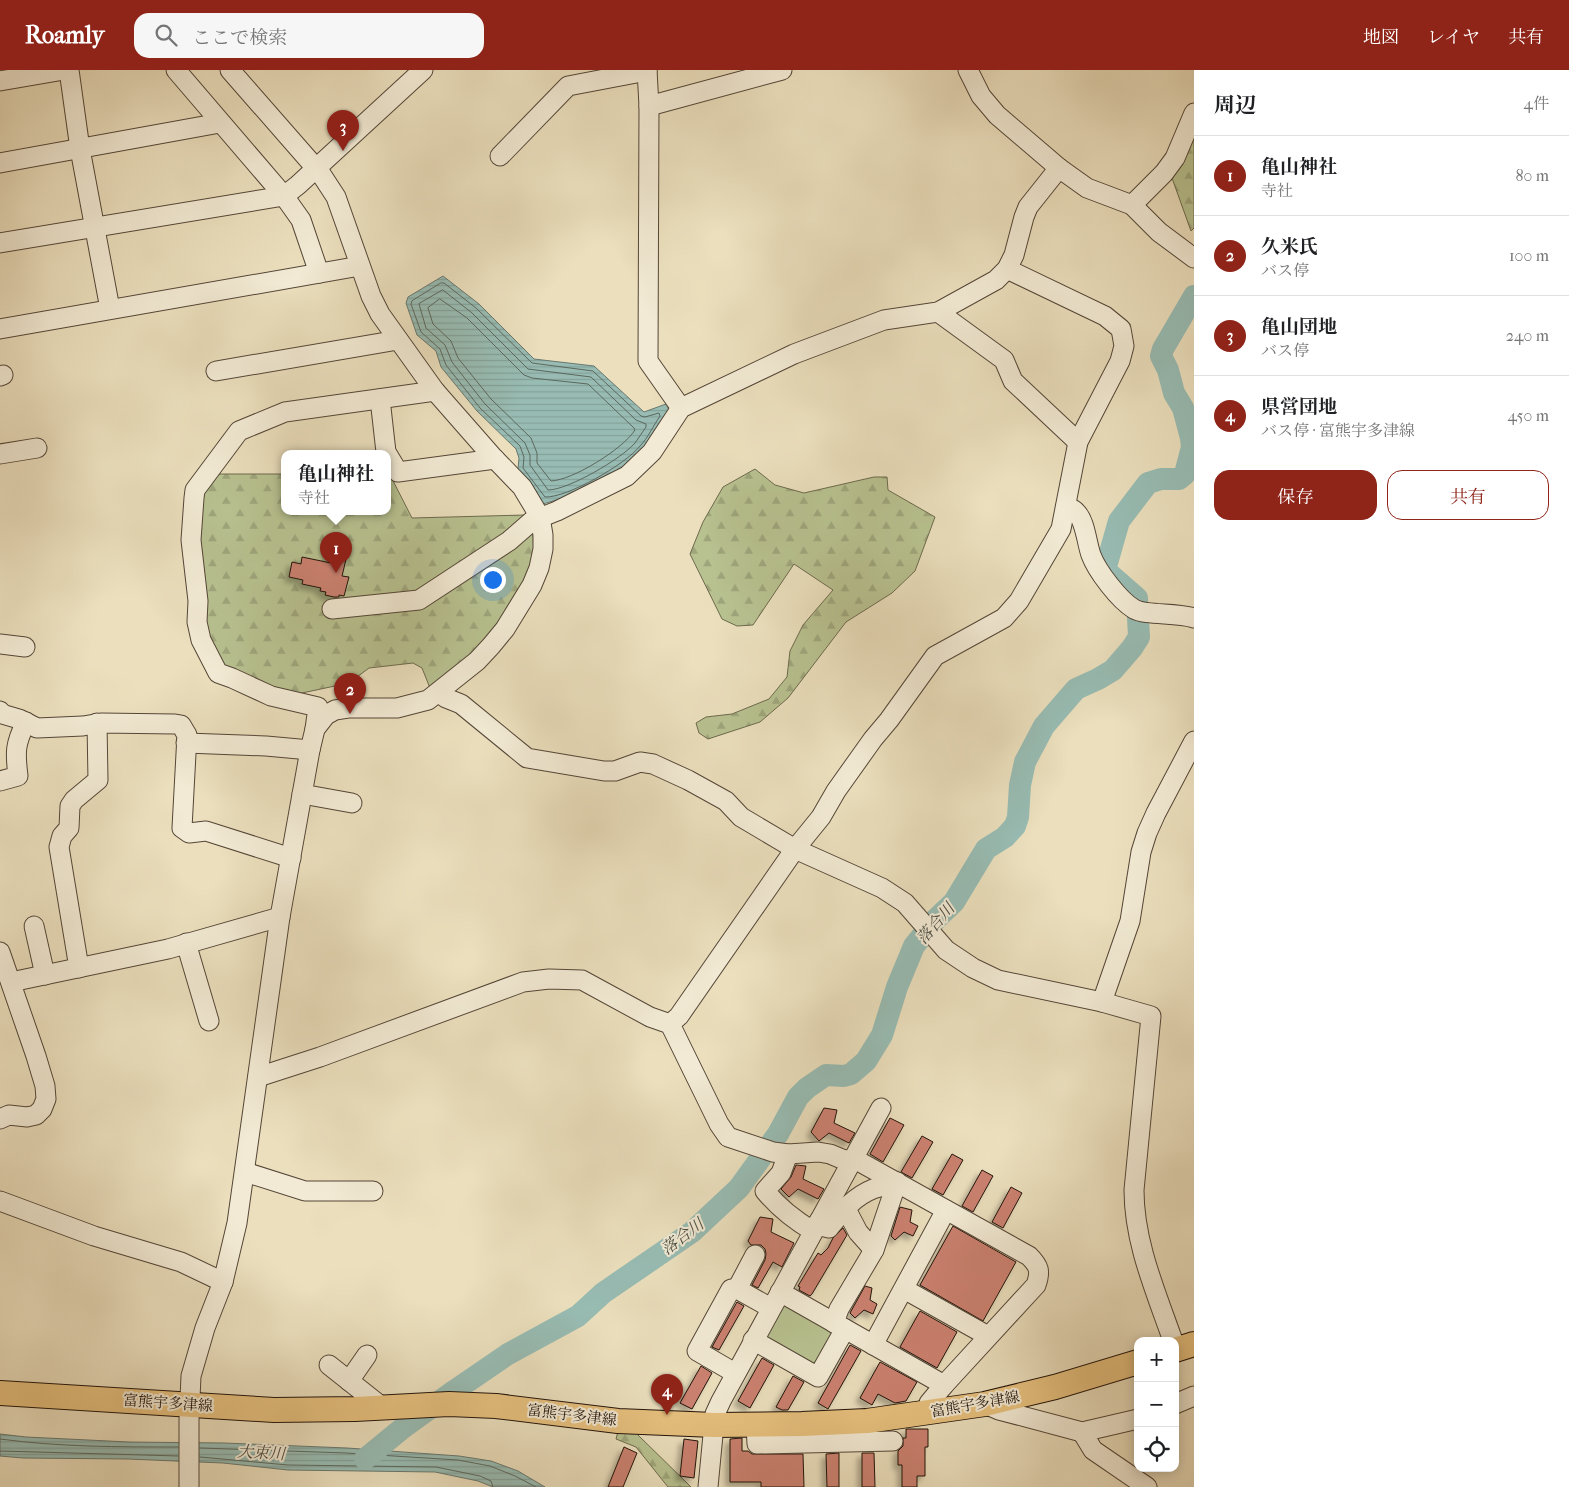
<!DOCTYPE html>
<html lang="ja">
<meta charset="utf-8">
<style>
:root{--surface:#fff;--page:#f6f6f6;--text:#202124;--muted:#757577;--line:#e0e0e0;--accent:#8f2418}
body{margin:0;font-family:"IM FELL French Canon","Noto Serif JP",serif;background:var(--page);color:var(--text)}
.controls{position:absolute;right:15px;bottom:15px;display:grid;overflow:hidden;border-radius:10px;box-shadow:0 2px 12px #0003}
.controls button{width:45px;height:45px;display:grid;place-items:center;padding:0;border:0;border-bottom:1px solid var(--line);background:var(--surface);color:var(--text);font:25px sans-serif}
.you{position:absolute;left:492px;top:509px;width:18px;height:18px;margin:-12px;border:4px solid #fff;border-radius:50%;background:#1a73e8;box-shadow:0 0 0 8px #1a73e833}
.badge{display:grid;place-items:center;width:32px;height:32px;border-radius:50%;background:var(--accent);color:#fff;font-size:16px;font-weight:700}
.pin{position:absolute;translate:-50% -41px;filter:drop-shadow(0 1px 2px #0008)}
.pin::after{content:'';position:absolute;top:26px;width:18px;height:15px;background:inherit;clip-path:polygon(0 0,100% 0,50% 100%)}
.popup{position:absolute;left:281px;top:380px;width:110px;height:65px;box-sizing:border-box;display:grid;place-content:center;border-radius:10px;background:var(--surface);filter:drop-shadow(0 1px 4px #0005);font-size:16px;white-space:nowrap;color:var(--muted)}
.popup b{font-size:19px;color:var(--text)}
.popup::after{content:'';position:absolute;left:50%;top:100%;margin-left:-10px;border:10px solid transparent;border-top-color:var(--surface)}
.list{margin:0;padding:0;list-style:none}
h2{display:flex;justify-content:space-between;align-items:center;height:65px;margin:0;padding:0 20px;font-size:21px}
h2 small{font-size:16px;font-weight:400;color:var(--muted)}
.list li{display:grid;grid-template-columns:32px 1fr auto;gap:15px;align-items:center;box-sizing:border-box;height:80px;padding:0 20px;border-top:1px solid var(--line)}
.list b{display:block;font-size:19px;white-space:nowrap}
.list p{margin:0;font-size:16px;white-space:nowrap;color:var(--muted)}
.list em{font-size:16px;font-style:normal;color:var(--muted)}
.actions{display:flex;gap:10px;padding:15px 20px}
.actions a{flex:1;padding:11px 0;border:1px solid var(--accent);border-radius:15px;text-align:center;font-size:18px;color:var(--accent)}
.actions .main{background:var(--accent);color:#fff}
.icon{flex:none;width:28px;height:28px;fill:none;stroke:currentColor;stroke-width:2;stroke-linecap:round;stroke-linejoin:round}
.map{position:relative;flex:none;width:1194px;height:1417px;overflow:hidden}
header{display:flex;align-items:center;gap:30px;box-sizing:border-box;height:70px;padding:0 25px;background:var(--accent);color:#fff}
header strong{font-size:24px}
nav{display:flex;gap:28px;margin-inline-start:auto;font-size:18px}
.search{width:350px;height:45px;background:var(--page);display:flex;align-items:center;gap:12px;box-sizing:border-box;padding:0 18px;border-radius:15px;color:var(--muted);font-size:19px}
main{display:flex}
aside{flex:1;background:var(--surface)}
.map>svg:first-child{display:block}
.green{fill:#b8c190;stroke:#6c6a4d}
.forest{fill:url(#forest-firs);stroke:#6c6a4d}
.water{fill:url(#water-rules);stroke:#68786f}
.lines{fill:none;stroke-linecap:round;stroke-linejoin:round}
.shore{stroke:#5c685e;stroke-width:1}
.river{stroke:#98bcb3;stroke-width:22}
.building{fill:#cb8170;stroke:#21130a;filter:url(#shadow)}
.minor-casing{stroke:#544637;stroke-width:21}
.major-casing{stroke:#21130a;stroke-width:26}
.minor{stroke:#f2ead4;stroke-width:19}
.major{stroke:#e6c07e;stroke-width:24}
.labels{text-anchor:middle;stroke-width:4;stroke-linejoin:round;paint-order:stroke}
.street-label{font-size:15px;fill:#21130a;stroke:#f2ead4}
.water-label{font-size:16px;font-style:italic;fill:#4b4e45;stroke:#f2ead4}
</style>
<header>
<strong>Roamly</strong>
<div class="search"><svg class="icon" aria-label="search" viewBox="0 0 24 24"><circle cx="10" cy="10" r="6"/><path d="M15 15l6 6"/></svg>ここで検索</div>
<nav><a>地図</a><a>レイヤ</a><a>共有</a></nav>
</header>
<main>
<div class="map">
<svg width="1194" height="1417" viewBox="0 0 1194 1417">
<defs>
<pattern id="forest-firs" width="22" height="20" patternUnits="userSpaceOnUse" patternTransform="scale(1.25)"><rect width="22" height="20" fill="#b8c190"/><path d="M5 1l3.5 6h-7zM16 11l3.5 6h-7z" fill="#9ea57b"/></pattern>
<pattern id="water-rules" width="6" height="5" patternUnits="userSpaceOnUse" patternTransform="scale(1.25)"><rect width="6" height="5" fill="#98bcb3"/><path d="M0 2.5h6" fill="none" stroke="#83a199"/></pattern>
<filter id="shadow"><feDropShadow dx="-4.5" dy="4.5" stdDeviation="2.5" flood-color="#0004"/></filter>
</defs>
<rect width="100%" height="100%" fill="#ebdfbd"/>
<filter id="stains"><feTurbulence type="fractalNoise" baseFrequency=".004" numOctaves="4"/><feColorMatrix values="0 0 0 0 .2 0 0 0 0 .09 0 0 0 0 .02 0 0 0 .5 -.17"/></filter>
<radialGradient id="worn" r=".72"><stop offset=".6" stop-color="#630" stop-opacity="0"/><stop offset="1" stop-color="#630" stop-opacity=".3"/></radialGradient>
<polygon class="green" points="782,1231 840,1262 818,1301 764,1271"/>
<g class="forest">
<polygon points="1194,63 1194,158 1191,161 1172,108"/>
<polygon points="755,399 775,415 804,423 874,407 887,407 888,420 935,447 915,501 892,523 846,552 788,628 760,652 708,669 699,663 696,653 706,647 732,644 769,629 787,607 790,581 803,555 833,520 794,494 753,555 737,556 722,549 690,484 703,452 723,417"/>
<polygon points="388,401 412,448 525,445 533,461 534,492 501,551 484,572 462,594 430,618 422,598 413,593 369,598 349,613 302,623 251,621 220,603 204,573 196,428 216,404 285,404 285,442 387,442"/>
<polygon points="619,1358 640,1360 638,1365 691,1417 668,1417 636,1377 616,1369"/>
</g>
<g class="water">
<polygon points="443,206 479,234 534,289 594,296 644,342 666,334 669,340 644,380 617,402 579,423 543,434 532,416 518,399 519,388 516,379 477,341 441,297 436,281 417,265 406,233 408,227"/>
<polygon points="0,1364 26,1367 129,1372 224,1373 347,1378 459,1386 491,1391 518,1401 545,1417 493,1417 478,1411 435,1402 288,1400 223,1393 128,1389 23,1388 0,1386"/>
</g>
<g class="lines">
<g class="shore">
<path d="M 441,213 L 444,213 L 476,238 L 532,293 L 593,301 L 641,346 L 645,347 L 659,343 L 660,346 C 653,356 648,368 640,376 C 626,394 567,428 545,427 L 523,398 L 524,387 L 520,376 L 480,338 L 446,295 L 440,279 L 421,262 L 411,234 L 412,231 Z"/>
<path d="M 443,220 L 472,243 L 528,299 L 591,307 L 636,350 L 646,354 L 646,357 C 642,362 639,368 635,373 C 621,389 568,420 548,420 L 530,395 L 530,385 L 525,373 L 485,334 L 452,292 L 445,275 L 426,258 L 419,234 Z"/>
<path d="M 440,229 L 467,248 L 524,305 L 532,308 L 588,314 L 634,358 L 635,360 C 623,379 573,410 551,411 L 537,393 L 537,383 L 531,368 L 491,329 L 458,288 L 451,271 L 433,254 L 428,238 Z"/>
<path d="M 0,1369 C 59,1377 119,1377 178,1377"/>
<polyline points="200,1378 346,1383 458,1390 490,1396 515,1406 536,1417"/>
<polyline points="0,1381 178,1386"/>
<polyline points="200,1387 288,1395 436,1397 480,1406 491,1411 493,1417"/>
</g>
<polyline class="river" points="365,1389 404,1357 454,1321 508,1284 578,1246 603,1223 692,1162 739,1118 778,1064 798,1027 807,1018 826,1005 844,1006 851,1004 866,991 882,965 897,917 914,876 936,849 954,832 986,779 1005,767 1015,756 1018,747 1020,715 1025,692 1044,656 1076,619 1098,609 1113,600 1132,578 1139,567 1137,528 1105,500 1119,451 1148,413 1161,409 1179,409 1185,404 1192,377 1191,368 1183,338 1174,323 1168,300 1161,286 1163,279 1194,226"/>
</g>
<g class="building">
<polygon points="335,477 348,481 342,506 349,507 344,526 339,525 339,527 334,527 325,525 326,522 320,521 321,518 302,514 303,510 289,507 292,492 301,494 302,487 331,493"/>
<polygon points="824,1038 837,1040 834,1053 855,1063 849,1073 829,1063 819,1071 811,1062"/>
<polygon points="890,1048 904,1055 883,1092 870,1084"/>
<polygon points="922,1066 933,1072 912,1108 901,1102"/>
<polygon points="952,1084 963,1090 943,1125 932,1119"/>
<polygon points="796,1095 806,1096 803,1109 824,1119 818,1129 798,1119 789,1127 781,1119 791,1107"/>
<polygon points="982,1100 993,1106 973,1142 962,1136"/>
<polygon points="1011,1117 1022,1123 1003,1158 992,1152"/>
<polygon points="900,1137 912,1140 910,1152 918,1156 913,1166 904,1162 895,1170 891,1166"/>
<polygon points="760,1147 773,1149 771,1162 794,1173 782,1197 773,1192 758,1218 752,1215 765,1190 766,1184 765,1179 761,1175 751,1175 748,1171"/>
<polygon points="953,1156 1016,1192 983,1251 920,1215"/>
<polygon points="843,1158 847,1165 812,1224 810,1226 799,1220 800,1217 798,1216 818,1183 821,1185 828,1178 833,1168"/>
<polygon points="865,1216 872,1218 870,1230 877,1234 873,1244 864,1240 855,1248 850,1243"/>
<polygon points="737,1232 744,1236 719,1280 712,1277"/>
<polygon points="920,1241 957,1262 937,1298 900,1277"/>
<polygon points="850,1275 861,1281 828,1339 818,1333"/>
<polygon points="762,1288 774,1295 750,1338 738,1331"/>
<polygon points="880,1292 917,1312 906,1331 895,1333 878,1324 872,1335 860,1328"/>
<polygon points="701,1296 712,1303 692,1339 680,1333"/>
<polygon points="793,1306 804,1312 788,1340 782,1340 776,1337"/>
<polygon points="906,1359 928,1359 928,1377 925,1377 925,1406 917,1406 917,1417 902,1417 902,1395 898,1395 898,1381 903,1376 903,1368 906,1368"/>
<polygon points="742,1368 742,1381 748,1381 752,1384 803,1384 804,1417 761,1417 761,1412 730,1412 730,1369"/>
<polygon points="684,1369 698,1371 694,1408 680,1406"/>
<polygon points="624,1377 637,1383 623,1417 608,1417"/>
<polygon points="839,1383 839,1417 827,1417 826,1384"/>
<polygon points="862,1383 874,1383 875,1417 862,1417"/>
</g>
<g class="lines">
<defs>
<g id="minor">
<polyline points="69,0 80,79 110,239"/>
<polyline points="176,0 284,126 301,150 319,203"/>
<polyline points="647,0 649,36 648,291 681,338"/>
<polyline points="968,0 981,26 997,45 1059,98 1087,118 1132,135 1159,162 1194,188"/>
<polyline points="0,11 64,0"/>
<polyline points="649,36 782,0"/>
<polyline points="500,86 568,16 647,1"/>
<polyline points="0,93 220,53"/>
<polyline points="1132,135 1164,103 1175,88 1194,43"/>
<polyline points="0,173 284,126 298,115 423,0"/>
<polyline points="938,242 1004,290 1013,311 1078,372"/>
<polyline points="0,259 360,196"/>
<polyline points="216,301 398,270"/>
<polyline points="0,306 3,305"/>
<polyline points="380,329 386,382 398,402 495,389"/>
<polyline points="0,384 37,378"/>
<path d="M 1066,436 C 1069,438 1074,439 1076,442 C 1085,450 1087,474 1091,485 C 1097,501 1119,530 1134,539 C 1146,546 1177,542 1194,548"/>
<polyline points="332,539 419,530 509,471 532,451 557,441 627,406 652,382 681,338 794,284 884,250 938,242 996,210 1007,199 1014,185 1024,147 1028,137 1059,98"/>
<polyline points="0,574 25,577"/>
<path d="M 439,623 L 446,628 L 461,634 L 527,688 L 604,701 L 615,701 L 640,692 L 653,694 L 688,710 L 726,731 L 741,747 L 795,779 L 882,818 L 905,833 L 946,880 L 973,898 L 998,910 L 1102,932 L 1151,946 L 1134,1120 C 1134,1173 1156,1222 1173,1271"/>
<polyline points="0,641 2,644 19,649 37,658 83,656 101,653 175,654 181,655 187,665 182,758 189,763 206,761 291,788"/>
<polyline points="315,659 318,637 271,626 232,608 218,603 201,570 197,552 198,531 191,470 194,428 195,420 239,361 285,342 435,321"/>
<polyline points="186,673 266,676 310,680"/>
<path d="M 0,711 L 18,706 C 15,682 15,674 26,652"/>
<polyline points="302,724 352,733"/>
<polyline points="34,856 45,905"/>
<polyline points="186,873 209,951"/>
<polyline points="0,882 36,986 45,1016 46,1029 42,1039 36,1045 27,1047 9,1045 0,1049"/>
<polyline points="79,898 59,777 62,766 69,758 70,736 74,730 98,710 97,653"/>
<polyline points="11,912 168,879 280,847"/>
<polyline points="1102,932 1130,851 1141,782 1147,763 1156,743 1194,671"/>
<polyline points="670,954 679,946 795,779 821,747 836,721 873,669 889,650 935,586 1004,548 1019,531 1061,459 1078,372 1120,291 1124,276 1121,259 1105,246 1007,199"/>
<path d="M 258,1007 L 320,987 L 523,912 L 549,909 L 582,910 L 650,947 L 670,954 L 719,1054 L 728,1067 L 773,1082 L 788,1084 L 818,1082 L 830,1084 L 842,1089 L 860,1092 L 1029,1186 C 1039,1196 1041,1201 1036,1215 L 944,1315 L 929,1333 L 928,1343"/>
<path d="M 788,1084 L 781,1103 L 765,1121 C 779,1138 794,1150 813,1161"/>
<polyline points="245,1102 305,1121 373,1121"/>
<polyline points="0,1131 94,1166 181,1192 223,1212"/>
<polyline points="845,1137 858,1162 874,1180"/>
<path d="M 819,1151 L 825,1157 L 829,1158 C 842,1142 853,1127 873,1119 C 881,1116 889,1115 897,1112"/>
<polyline points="755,1185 737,1219 771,1238"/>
<polyline points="731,1219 697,1281 735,1303"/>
<polyline points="904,1219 988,1266"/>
<polyline points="780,1222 944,1315"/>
<polyline points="834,1253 839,1239 874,1180 897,1112"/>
<polyline points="753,1270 818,1307 845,1259"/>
<polyline points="873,1275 946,1140"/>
<polyline points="329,1295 382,1337"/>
<polyline points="349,1311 367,1285"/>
<polyline points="985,1334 999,1340 1082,1362 1138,1349"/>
<polyline points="1175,1334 1194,1326"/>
<polyline points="756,1355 757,1374 893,1371"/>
<polyline points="1082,1362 1093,1380 1147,1417"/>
<polyline points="189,1417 189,1350 191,1306 205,1258 223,1212 237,1153 280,847 310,680 315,659 326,645 335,640 348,638 397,638 428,630 477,591 491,576 505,559 532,515 539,498 543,479 543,465 540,447 522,417 492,386 435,321 380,244 371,226 336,127 321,104 230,0"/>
<polyline points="708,1417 715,1344 721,1331 881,1038"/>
</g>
<g id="major">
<polyline points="1175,1280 1194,1274"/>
<polyline points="0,1323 274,1340 355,1339 449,1334 496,1336 618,1351 714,1355 802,1354 867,1351 985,1334 1055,1317 1138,1292"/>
</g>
</defs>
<use href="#minor" class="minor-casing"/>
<use href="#major" class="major-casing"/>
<use href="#minor" class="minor"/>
<use href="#major" class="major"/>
</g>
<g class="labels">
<g class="street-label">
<text transform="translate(168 1333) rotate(4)" y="5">富熊宇多津線</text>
<text transform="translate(975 1334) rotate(-10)" y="5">富熊宇多津線</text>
<text transform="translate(572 1345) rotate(7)" y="5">富熊宇多津線</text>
</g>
<g class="water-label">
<text transform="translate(935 853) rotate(-49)" y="6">落合川</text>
<text transform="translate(682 1166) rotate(-37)" y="6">落合川</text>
<text transform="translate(261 1382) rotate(3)" y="6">大束川</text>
</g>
</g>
<rect width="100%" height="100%" filter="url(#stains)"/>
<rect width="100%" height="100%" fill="url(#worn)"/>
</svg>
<div class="controls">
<button>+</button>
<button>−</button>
<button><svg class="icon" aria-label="locate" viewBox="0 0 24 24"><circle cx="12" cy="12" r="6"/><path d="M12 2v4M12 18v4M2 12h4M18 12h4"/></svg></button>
</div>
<div class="you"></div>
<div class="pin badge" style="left:336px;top:503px">1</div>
<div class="popup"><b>亀山神社</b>寺社</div>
<div class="pin badge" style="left:350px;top:644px">2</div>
<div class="pin badge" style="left:343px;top:81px">3</div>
<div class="pin badge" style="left:667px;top:1345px">4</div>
</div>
<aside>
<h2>周辺<small>4件</small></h2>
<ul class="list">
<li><span class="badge">1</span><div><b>亀山神社</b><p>寺社</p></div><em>80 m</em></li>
<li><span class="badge">2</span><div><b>久米氏</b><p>バス停</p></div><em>100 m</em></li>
<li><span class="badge">3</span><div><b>亀山団地</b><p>バス停</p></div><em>240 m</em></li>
<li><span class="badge">4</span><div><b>県営団地</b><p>バス停 · 富熊宇多津線</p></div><em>450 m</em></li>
</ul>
<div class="actions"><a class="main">保存</a><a>共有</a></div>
</aside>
</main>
